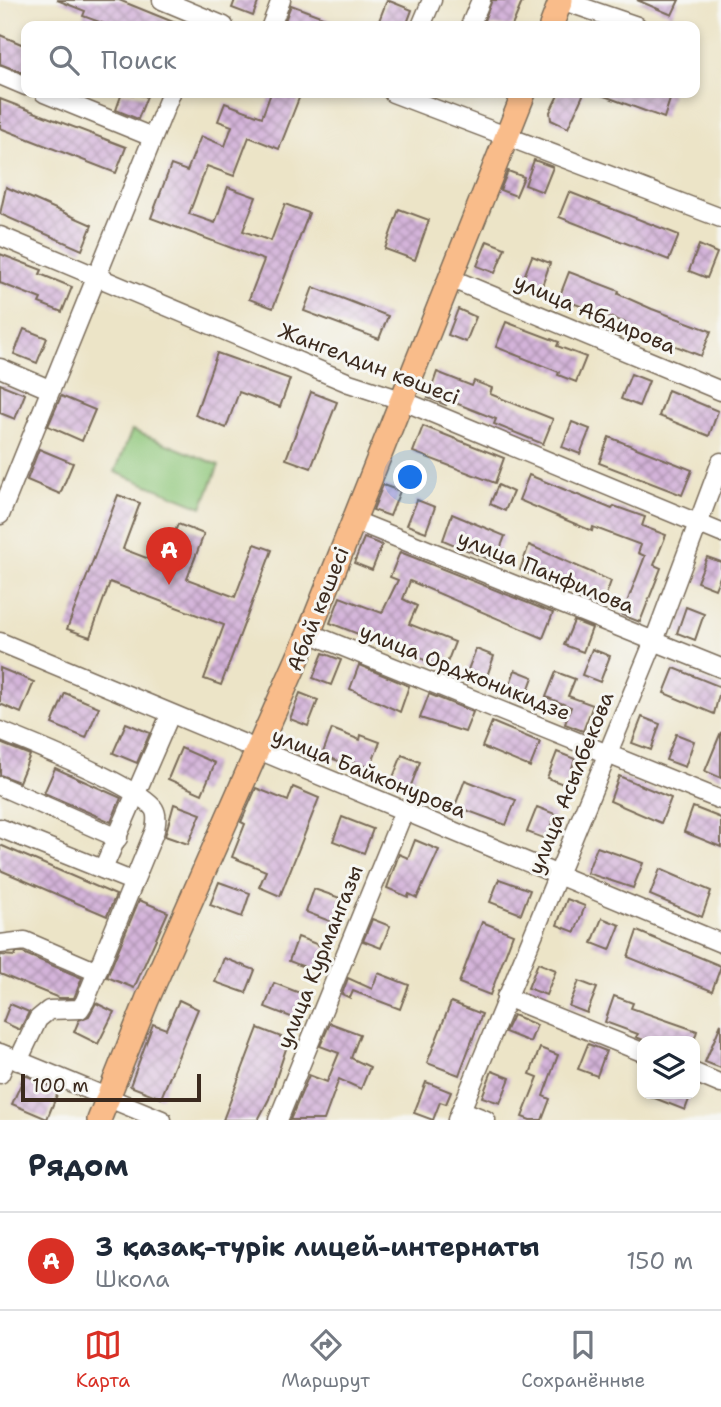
<!DOCTYPE html>
<html lang="ru">
<meta charset="utf-8">
<style>
:root{--surface:#fff;--page:#f6f6f7;--text:#1f2937;--muted:#747a83;--line:#e0e1e3;--accent:#d93025}
body{margin:0;font-family:"Shantell Sans",sans-serif;background:var(--page);color:var(--text)}
.controls{position:absolute;right:21px;bottom:21px;display:grid;overflow:hidden;border-radius:14px;box-shadow:0 4px 10px #0003}
.controls button{width:63px;height:63px;display:grid;place-items:center;padding:0;border:0;border-bottom:2px solid var(--line);background:var(--surface);color:var(--text);font:35px sans-serif}
.scale{position:absolute;left:21px;bottom:18px;width:180px;box-sizing:border-box;padding-left:7px;border:4px solid #3b2a1e;border-top:0;font-size:19px;line-height:24px;white-space:nowrap;color:#3b2a1e;-webkit-text-stroke:5px #f6f6f2;paint-order:stroke}
.you{position:absolute;left:411px;top:478px;width:24px;height:24px;margin:-18px;border:5px solid #fff;border-radius:50%;background:#1a73e8;box-shadow:0 0 0 10px #1a73e833}
.badge{display:grid;place-items:center;width:46px;height:46px;border-radius:50%;background:var(--accent);color:#fff;font-size:23px;font-weight:700}
.pin{position:absolute;translate:-50% -58px;filter:drop-shadow(0 2px 4px #0008)}
.pin::after{content:'';position:absolute;top:37px;width:24px;height:21px;background:inherit;clip-path:polygon(0 0,100% 0,50% 100%)}
.list{margin:0;padding:0;list-style:none}
h2{display:flex;justify-content:space-between;align-items:center;height:91px;margin:0;padding:0 28px;font-size:30px}
h2 small{font-size:23px;font-weight:400;color:var(--muted)}
.list li{display:grid;grid-template-columns:46px 1fr auto;gap:21px;align-items:center;box-sizing:border-box;height:98px;padding:0 28px;border-top:2px solid var(--line)}
.list b{display:block;font-size:26px;white-space:nowrap}
.list p{margin:0;font-size:23px;white-space:nowrap;color:var(--muted)}
.list em{font-size:23px;font-style:normal;color:var(--muted)}
.icon{flex:none;width:38px;height:38px;fill:none;stroke:currentColor;stroke-width:2;stroke-linecap:round;stroke-linejoin:round}
.map{position:relative;flex:none;width:721px;height:1120px;overflow:hidden}
.search{position:absolute;background:var(--surface);box-shadow:0 4px 10px #0003;left:21px;right:21px;top:21px;height:77px;display:flex;align-items:center;gap:18px;box-sizing:border-box;padding:0 24px;border-radius:14px;color:var(--muted);font-size:26px}
.sheet{height:189px;background:var(--surface)}
nav{display:flex;justify-content:space-around;align-items:center;box-sizing:border-box;height:98px;border-top:2px solid var(--line);background:var(--surface);font-size:19px;color:var(--muted)}
nav a{display:grid;justify-items:center;gap:4px}
nav .on{color:var(--accent)}
.map>svg:first-child{display:block}
.garden{fill:#8fc77a;stroke:#65784c;stroke-width:2}
.building{fill:url(#building-cross-hatch)}
.lines{fill:none;stroke-linecap:round;stroke-linejoin:round}
.minor-casing{stroke:#796b59;stroke-width:21}
.major-casing{stroke:#796b59;stroke-width:26}
.minor{stroke:#fff;stroke-width:18}
.major{stroke:#f9bc8a;stroke-width:23}
.labels{text-anchor:middle;stroke-width:6;stroke-linejoin:round;paint-order:stroke}
.street-label{font-size:21px;fill:#3b2a1e;stroke:#f6f6f2}
</style>
<div class="map">
<svg width="721" height="1120" viewBox="0 0 721 1120">
<defs>
<pattern id="building-cross-hatch" width="8" height="8" patternUnits="userSpaceOnUse" patternTransform="scale(1.75)"><rect width="8" height="8" fill="#d4b4da"/><path d="M0 0l8 8M0 8l8-8" fill="none" stroke="#ad93b0"/></pattern>
</defs>
<rect width="100%" height="100%" fill="#f6f6f2"/>
<filter id="ink" filterUnits="userSpaceOnUse"><feTurbulence type="fractalNoise" baseFrequency=".0143" numOctaves="2"/><feDisplacementMap in="SourceGraphic" scale="14" xChannelSelector="R" yChannelSelector="G"/><feConvolveMatrix kernelMatrix="1 2 1 2 8 2 1 2 1" color-interpolation-filters="sRGB"/></filter>
<filter id="wash" filterUnits="userSpaceOnUse"><feTurbulence type="fractalNoise" baseFrequency=".00686" numOctaves="4" result="noise"/><feDisplacementMap in="SourceGraphic" scale="28" xChannelSelector="R" yChannelSelector="G"/><feGaussianBlur stdDeviation="1.57" result="paint"/><feColorMatrix in="noise" values="0 0 0 0 0 0 0 0 0 0 0 0 0 0 0 0 0 1.4 0 .05"/><feComposite in="paint" operator="in"/></filter>
<g filter="url(#wash)">
<rect width="100%" height="100%" fill="#ece4c7"/>
<polygon class="garden" points="132,430 219,465 202,507 115,472"/>
<g id="blocks">
<g class="building">
<polygon points="57,0 119,0 183,26 110,26 83,16 85,11"/>
<polygon points="235,0 259,0 253,16 232,8"/>
<polygon points="387,0 412,10 406,26 377,26"/>
<polygon points="492,0 523,0 512,26 482,26"/>
<polygon points="637,0 679,0 672,15"/>
<polygon points="291,5 344,25 344,26 283,26"/>
<polygon points="0,35 26,46 26,74 0,64"/>
<polygon points="122,93 147,96 138,119 116,110"/>
<polygon points="271,93 301,93 279,149 249,137 234,176 207,166 189,214 215,223 228,187 256,197 243,231 271,241 285,204 309,213 273,308 249,299 264,260 151,218 171,165 187,171 201,136 225,146 232,126 218,121 225,103 262,117"/>
<polygon points="559,93 584,93 568,128 551,120 550,112"/>
<polygon points="596,93 672,93 664,118"/>
<polygon points="0,99 126,147 116,173 0,128"/>
<polygon points="534,160 553,167 543,192 525,185"/>
<polygon points="508,171 524,177 516,196 500,190"/>
<polygon points="6,187 92,225 82,250 0,214"/>
<polygon points="569,192 679,235 669,260 559,217"/>
<polygon points="399,209 429,220 415,260 385,249"/>
<polygon points="487,241 505,248 495,273 477,266"/>
<polygon points="699,245 717,253 707,278 689,271"/>
<polygon points="0,254 42,270 40,274 72,287 62,312 39,303 41,299 0,283"/>
<polygon points="532,256 550,263 541,289 522,282"/>
<polygon points="569,272 619,291 618,294 652,309 711,331 701,356 625,326 626,323 559,298"/>
<polygon points="313,287 388,316 379,339 304,311"/>
<polygon points="458,309 476,317 466,342 448,335"/>
<polygon points="506,322 559,342 557,346 586,357 576,382 558,375 559,372 496,347"/>
<polygon points="24,329 47,338 37,363 14,354"/>
<polygon points="217,353 290,379 280,407 239,392 226,428 195,415"/>
<polygon points="437,372 472,386 474,381 492,388 490,394 553,419 543,444 494,424 496,419 448,400 446,405 428,398"/>
<polygon points="631,374 649,381 639,406 621,399"/>
<polygon points="0,384 25,394 15,419 0,413"/>
<polygon points="668,390 718,411 709,436 659,416"/>
<polygon points="311,392 337,402 311,468 286,459"/>
<polygon points="61,396 95,410 82,441 48,426"/>
<polygon points="572,422 590,429 580,454 562,447"/>
<polygon points="423,426 504,458 495,483 413,452"/>
<polygon points="609,437 692,470 682,495 599,463"/>
<polygon points="39,449 73,463 60,494 27,480"/>
<polygon points="529,475 612,509 614,506 645,517 642,526 666,535 654,565 661,568 640,622 622,615 645,556 638,553 641,545 593,527 592,531 519,500"/>
<polygon points="383,485 400,491 390,516 373,510"/>
<polygon points="498,485 513,492 505,511 490,504"/>
<polygon points="118,495 140,503 123,549 162,564 178,524 204,534 187,579 235,597 255,544 272,550 221,685 204,679 224,625 110,582 90,637 67,629"/>
<polygon points="417,500 435,507 426,532 407,525"/>
<polygon points="452,514 505,536 495,562 443,540"/>
<polygon points="364,538 382,545 372,570 354,563"/>
<polygon points="529,545 611,581 602,606 520,570"/>
<polygon points="400,552 553,613 543,638 410,581 403,599 417,606 409,624 455,642 445,668 330,623 340,597 382,613 398,580 390,577"/>
<polygon points="707,557 721,562 721,574 715,589 697,582"/>
<polygon points="686,607 704,614 695,640 677,633"/>
<polygon points="574,621 592,628 583,652 564,645"/>
<polygon points="476,649 494,656 485,682 466,675"/>
<polygon points="592,649 610,656 600,682 582,675"/>
<polygon points="323,653 341,660 331,685 313,678"/>
<polygon points="359,665 409,686 400,712 350,689"/>
<polygon points="0,668 34,682 21,713 0,704"/>
<polygon points="674,668 721,687 714,714 664,693"/>
<polygon points="515,670 533,677 524,702 506,695"/>
<polygon points="556,672 575,679 568,696 593,705 583,731 565,724 571,707 546,697"/>
<polygon points="65,693 99,707 86,738 52,724"/>
<polygon points="300,693 318,700 308,726 290,719"/>
<polygon points="429,694 473,712 465,732 420,718"/>
<polygon points="642,717 660,724 651,750 632,743"/>
<polygon points="492,722 540,742 530,767 482,747"/>
<polygon points="126,723 150,733 137,763 113,753"/>
<polygon points="332,729 360,740 361,735 380,742 370,768 342,757 341,762 322,755"/>
<polygon points="721,732 721,778 705,771"/>
<polygon points="676,734 694,741 685,767 666,760"/>
<polygon points="0,743 30,755 19,782 0,775"/>
<polygon points="181,748 215,763 202,794 168,779"/>
<polygon points="557,752 575,759 566,785 547,778"/>
<polygon points="402,755 420,762 410,788 392,780"/>
<polygon points="55,768 121,798 111,822 44,793"/>
<polygon points="619,776 671,798 661,823 610,801"/>
<polygon points="465,780 516,800 506,825 455,806"/>
<polygon points="293,787 319,798 280,896 259,887 266,871 232,857 245,824 241,822 256,788 288,801"/>
<polygon points="174,804 201,814 188,844 165,836"/>
<polygon points="537,807 555,814 546,839 527,832"/>
<polygon points="693,807 721,818 721,847 684,832"/>
<polygon points="342,817 373,829 364,853 333,841"/>
<polygon points="415,840 439,850 417,898 409,894 408,897 387,888 399,854 408,858"/>
<polygon points="0,845 116,895 107,916 0,870"/>
<polygon points="597,847 643,863 633,888 587,873"/>
<polygon points="660,869 711,891 702,917 650,895"/>
<polygon points="499,879 530,890 521,914 490,902"/>
<polygon points="219,882 250,893 242,917 210,905"/>
<polygon points="314,889 346,900 337,924 306,912"/>
<polygon points="567,899 585,906 575,932 557,925"/>
<polygon points="139,900 168,912 134,988 107,977"/>
<polygon points="602,918 620,925 610,950 592,943"/>
<polygon points="372,919 390,926 381,948 363,941"/>
<polygon points="482,922 513,934 490,995 459,983"/>
<polygon points="637,931 721,966 712,991 628,957"/>
<polygon points="298,937 329,949 320,973 289,961"/>
<polygon points="16,953 23,953 82,978 74,998 59,998 0,974 0,955 15,956"/>
<polygon points="224,958 255,970 246,993 215,982"/>
<polygon points="538,963 556,970 546,995 528,988"/>
<polygon points="378,973 409,985 400,1009 353,991 350,998 342,994 348,978 372,989"/>
<polygon points="579,981 597,988 587,1013 569,1006"/>
<polygon points="274,983 305,995 296,1019 265,1007"/>
<polygon points="614,996 633,1003 631,1008 697,1031 694,1041 646,1041 636,1037 638,1034 605,1022"/>
<polygon points="179,1000 198,1009 161,1098 130,1086 153,1024 166,1029"/>
<polygon points="451,1002 482,1014 459,1075 427,1063"/>
<polygon points="96,1003 114,1012 98,1044 74,1032 79,1020 89,1016"/>
<polygon points="10,1004 29,1012 20,1030 3,1022"/>
<polygon points="513,1015 537,1025 530,1042 505,1032"/>
<polygon points="330,1023 360,1034 351,1058 370,1067 361,1089 339,1079 324,1120 290,1120 309,1075 327,1082 339,1053 320,1046"/>
<polygon points="721,1024 721,1068 705,1062"/>
<polygon points="258,1028 289,1040 269,1099 258,1120 223,1120"/>
<polygon points="588,1044 606,1051 597,1076 578,1069"/>
<polygon points="540,1048 558,1055 543,1096 550,1099 542,1120 530,1120 522,1117 538,1077 530,1074"/>
<polygon points="492,1071 510,1078 500,1103 482,1097"/>
<polygon points="25,1075 59,1090 47,1119 12,1104"/>
<polygon points="426,1082 451,1092 446,1104 440,1102 433,1120 414,1113"/>
<polygon points="644,1094 691,1094 685,1110"/>
</g>
</g>
</g>
<g filter="url(#ink)">
<use href="#blocks" fill-opacity="0" stroke="#796b59" stroke-width="2"/>
<g class="lines">
<defs>
<g id="minor">
<polyline points="162,0 224,26"/>
<polyline points="561,0 637,26"/>
<polyline points="271,26 281,0"/>
<polyline points="421,26 432,0"/>
<polyline points="470,26 481,0"/>
<polyline points="0,75 26,86"/>
<polyline points="44,93 152,137"/>
<polyline points="393,93 721,218"/>
<polyline points="0,236 349,383 401,400 721,533"/>
<polyline points="452,279 721,391"/>
<polyline points="0,368 49,389"/>
<polyline points="0,515 171,93"/>
<polyline points="353,520 721,668"/>
<polyline points="309,633 721,800"/>
<polyline points="0,642 721,943"/>
<path d="M 0,731 C 30,743 138,786 154,809 C 158,816 156,823 155,830 L 85,1001 L 80,1009 L 49,1010 L 38,1019 L 18,1061"/>
<polyline points="0,786 118,838"/>
<polyline points="0,828 134,882"/>
<polyline points="103,869 170,715"/>
<polyline points="0,944 25,941 97,972"/>
<polyline points="506,997 642,1052"/>
<polyline points="0,1053 162,1120"/>
<polyline points="695,1073 721,1084"/>
<polyline points="0,1074 8,1056"/>
<polyline points="461,1110 486,1120"/>
<polyline points="278,1120 404,811"/>
<polyline points="457,1120 654,641 721,462"/>
</g>
<g id="major">
<polyline points="551,26 561,0"/>
<polyline points="99,1120 147,1000 309,633 524,93"/>
</g>
</defs>
<use href="#minor" class="minor-casing"/>
<use href="#major" class="major-casing"/>
<use href="#minor" class="minor"/>
<use href="#major" class="major"/>
</g>
</g>
<g class="labels">
<g class="street-label">
<text transform="translate(595 314) rotate(23)" y="7">улица Абдирова</text>
<text transform="translate(369 364) rotate(21)" y="7">Жангелдин көшесі</text>
<text transform="translate(546 572) rotate(22)" y="7">улица Панфилова</text>
<text transform="translate(318 609) rotate(-68)" y="7">Абай көшесі</text>
<text transform="translate(465 672) rotate(22)" y="7">улица Орджоникидзе</text>
<text transform="translate(369 773) rotate(22)" y="7">улица Байконурова</text>
<text transform="translate(571 783) rotate(-68)" y="7">улица Асылбекова</text>
<text transform="translate(320 957) rotate(-68)" y="7">улица Курмангазы</text>
</g>
</g>
</svg>
<div class="controls">
<button><svg class="icon" aria-label="layers" viewBox="0 0 24 24"><path d="M12 4l9 5-9 5-9-5zM3 14l9 5 9-5"/></svg></button>
</div>
<div class="scale">100 m</div>
<div class="you"></div>
<div class="pin badge" style="left:169px;top:585px">A</div>
<div class="search"><svg class="icon" aria-label="search" viewBox="0 0 24 24"><circle cx="10" cy="10" r="6"/><path d="M15 15l6 6"/></svg>Поиск</div>
</div>
<section class="sheet">
<h2>Рядом<small></small></h2>
<ul class="list">
<li><span class="badge">A</span><div><b>3 қазақ-түрік лицей-интернаты</b><p>Школа</p></div><em>150 m</em></li>
</ul>
</section>
<nav>
<a class="on"><svg class="icon" aria-label="map" viewBox="0 0 24 24"><path d="M3 6l6-2 6 2 6-2v14l-6 2-6-2-6 2zM9 4v14M15 6v14"/></svg>Карта</a>
<a><svg class="icon" aria-label="directions" viewBox="0 0 24 24"><path d="M12 3l9 9-9 9-9-9zM9 14v-3h6M13 9l2 2-2 2"/></svg>Маршрут</a>
<a><svg class="icon" aria-label="saved" viewBox="0 0 24 24"><path d="M7 4h10v16l-5-4-5 4z"/></svg>Сохранённые</a>
</nav>
